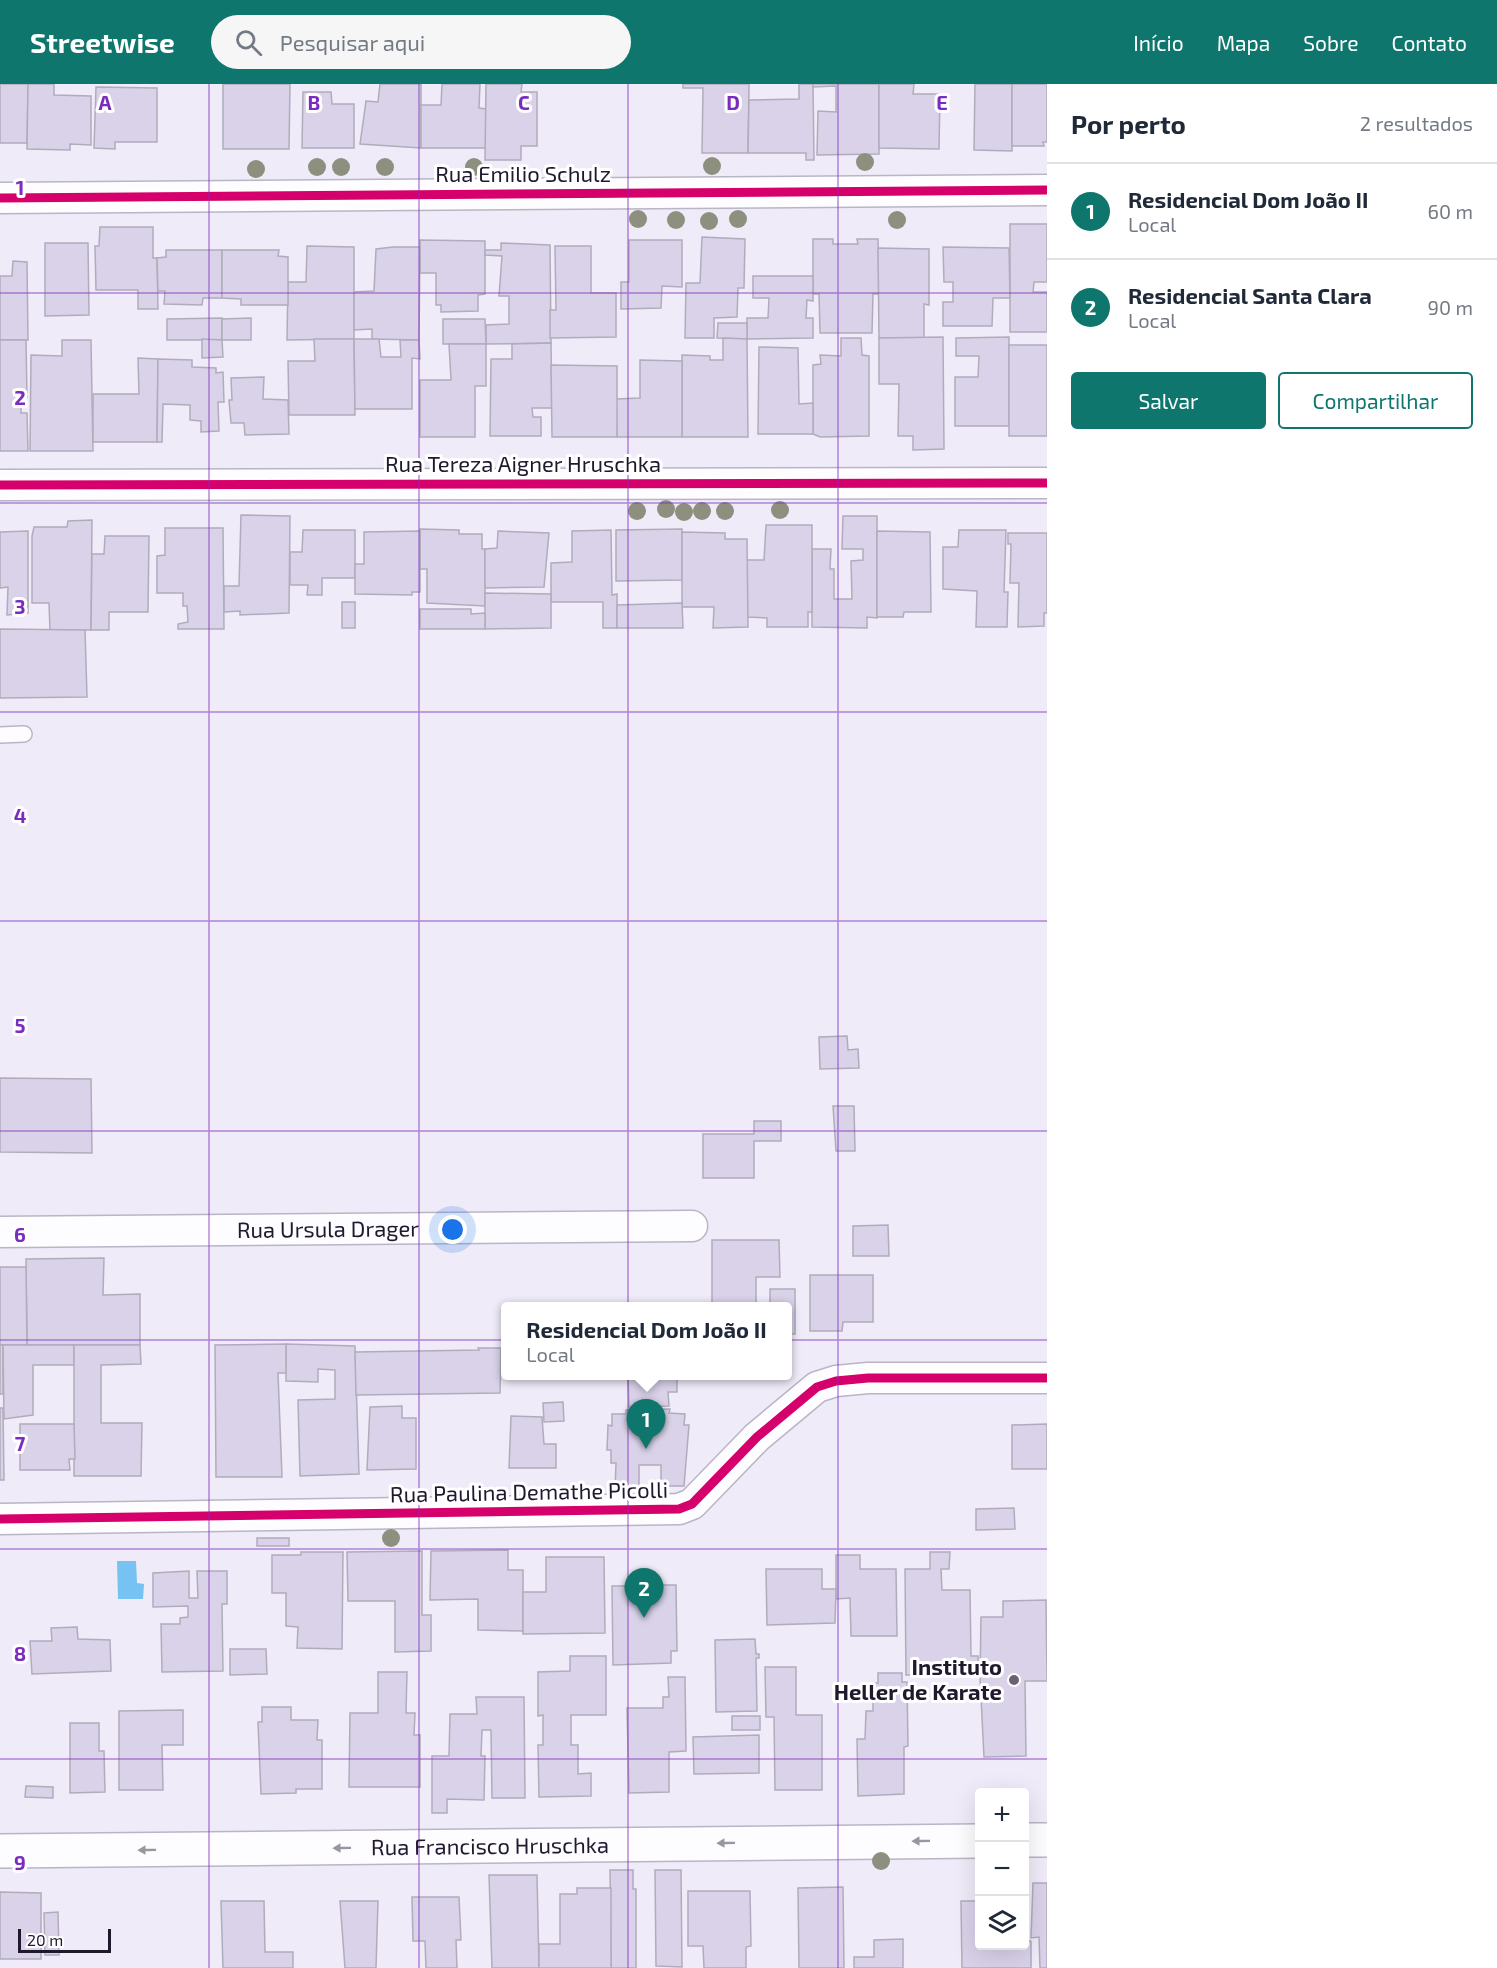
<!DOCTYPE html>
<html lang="pt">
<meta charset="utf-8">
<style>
:root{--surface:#fff;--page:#f6f6f7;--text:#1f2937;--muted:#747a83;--line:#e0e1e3;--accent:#0f766e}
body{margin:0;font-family:"Exo 2",sans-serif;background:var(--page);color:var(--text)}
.controls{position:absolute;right:18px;bottom:18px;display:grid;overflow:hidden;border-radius:6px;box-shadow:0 6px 24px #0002}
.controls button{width:54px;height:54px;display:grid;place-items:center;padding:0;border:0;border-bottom:2px solid var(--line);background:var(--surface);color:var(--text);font:30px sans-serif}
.scale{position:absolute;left:18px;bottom:15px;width:93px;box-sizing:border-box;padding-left:6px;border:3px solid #20192e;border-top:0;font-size:16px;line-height:21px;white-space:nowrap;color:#20192e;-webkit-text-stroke:4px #fff;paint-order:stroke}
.you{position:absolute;left:453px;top:1146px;width:21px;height:21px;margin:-15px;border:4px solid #fff;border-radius:50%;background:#1a73e8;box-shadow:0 0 0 9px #1a73e833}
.badge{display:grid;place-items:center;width:39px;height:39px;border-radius:50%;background:var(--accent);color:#fff;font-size:20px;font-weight:700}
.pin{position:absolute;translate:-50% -50px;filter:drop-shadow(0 2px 3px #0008)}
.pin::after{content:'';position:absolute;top:32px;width:21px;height:18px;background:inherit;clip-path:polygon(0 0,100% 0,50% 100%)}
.popup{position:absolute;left:501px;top:1218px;width:291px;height:78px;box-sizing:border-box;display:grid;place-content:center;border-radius:6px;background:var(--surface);filter:drop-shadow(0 2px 4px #0005);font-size:20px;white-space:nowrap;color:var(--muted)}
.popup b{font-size:22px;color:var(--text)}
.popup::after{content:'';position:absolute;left:50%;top:100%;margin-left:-12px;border:12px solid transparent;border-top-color:var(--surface)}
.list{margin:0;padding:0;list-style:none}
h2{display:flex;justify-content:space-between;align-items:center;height:78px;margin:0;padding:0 24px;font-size:26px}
h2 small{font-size:20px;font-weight:400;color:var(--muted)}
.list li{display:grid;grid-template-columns:39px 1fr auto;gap:18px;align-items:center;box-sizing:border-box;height:96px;padding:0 24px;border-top:2px solid var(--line)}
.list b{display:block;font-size:22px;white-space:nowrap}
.list p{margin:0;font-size:20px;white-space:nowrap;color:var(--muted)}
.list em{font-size:20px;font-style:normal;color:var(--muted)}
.actions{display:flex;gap:12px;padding:18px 24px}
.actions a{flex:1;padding:14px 0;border:2px solid var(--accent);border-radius:6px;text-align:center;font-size:21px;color:var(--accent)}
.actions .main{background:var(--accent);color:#fff}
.icon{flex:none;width:33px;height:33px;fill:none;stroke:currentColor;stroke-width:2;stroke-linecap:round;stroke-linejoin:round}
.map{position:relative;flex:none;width:1047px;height:1884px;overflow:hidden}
header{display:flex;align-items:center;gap:36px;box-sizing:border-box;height:84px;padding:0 30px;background:var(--accent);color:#fff}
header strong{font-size:28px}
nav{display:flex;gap:33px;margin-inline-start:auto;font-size:21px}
.search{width:420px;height:54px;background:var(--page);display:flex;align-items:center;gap:15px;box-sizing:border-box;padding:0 21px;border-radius:33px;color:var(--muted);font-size:22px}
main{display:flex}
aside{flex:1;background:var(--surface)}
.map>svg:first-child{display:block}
.water{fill:#76c2f3}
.building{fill:#d9d2e9;stroke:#b1acbc;stroke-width:1.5}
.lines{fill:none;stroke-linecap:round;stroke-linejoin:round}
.service-casing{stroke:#bab5c5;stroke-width:18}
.minor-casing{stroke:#bab5c5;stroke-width:33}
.secondary-casing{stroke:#bab5c5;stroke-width:36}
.service{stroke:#fdfcfe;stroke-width:15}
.minor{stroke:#fdfcfe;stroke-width:30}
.secondary{stroke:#fdfcfe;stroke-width:33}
.cycleway-casing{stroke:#fff;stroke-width:13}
.cycleway{stroke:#d6006c;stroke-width:9}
.tree{fill:#8d907e}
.oneway{fill:#9a96a0}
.grid{fill:none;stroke:#7b2cbf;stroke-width:1.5;stroke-opacity:0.55}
.poi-dot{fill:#686275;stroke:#fff;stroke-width:2}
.labels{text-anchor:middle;stroke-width:6;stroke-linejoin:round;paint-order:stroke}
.street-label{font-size:22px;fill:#20192e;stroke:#fff}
.poi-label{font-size:22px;font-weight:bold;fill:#20192e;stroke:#fff;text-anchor:end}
.grid-label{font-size:20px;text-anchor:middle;font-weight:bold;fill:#7b2cbf;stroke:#fff;stroke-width:6;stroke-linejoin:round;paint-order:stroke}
</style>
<header>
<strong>Streetwise</strong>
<div class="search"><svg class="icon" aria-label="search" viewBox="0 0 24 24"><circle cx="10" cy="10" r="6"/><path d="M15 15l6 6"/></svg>Pesquisar aqui</div>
<nav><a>Início</a><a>Mapa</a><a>Sobre</a><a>Contato</a></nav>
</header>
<main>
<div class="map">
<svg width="1047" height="1884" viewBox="0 0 1047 1884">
<rect width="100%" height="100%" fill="#efebf8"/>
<polygon class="water" points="117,1477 136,1477 137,1499 144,1500 143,1515 118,1515"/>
<g class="building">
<polygon points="0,0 28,0 27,59 0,59"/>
<polygon points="28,0 54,0 54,11 91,12 91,61 70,60 70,66 27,65"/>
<polygon points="223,0 290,0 289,65 223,65"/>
<polygon points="380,0 421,0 421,64 360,60 366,17 378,18"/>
<polygon points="442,0 480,0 479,24 486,25 486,64 421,64 421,21 441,21"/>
<polygon points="486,0 522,0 521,8 537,8 537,62 521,62 521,76 485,76"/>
<polygon points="683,0 749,0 748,69 702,69 703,4 683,4"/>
<polygon points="799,0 813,0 814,76 806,76 806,69 748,69 749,16 799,15"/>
<polygon points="813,0 879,0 879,70 817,71 818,27 836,28 836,2 813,3"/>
<polygon points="879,0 914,0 913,10 940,10 939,65 879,64"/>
<polygon points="975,0 1012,0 1012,67 974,66"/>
<polygon points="1012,0 1047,0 1047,58 1043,58 1044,62 1012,62"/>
<polygon points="96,3 157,4 157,58 115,58 115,65 94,64"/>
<polygon points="303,8 331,8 332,20 354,20 354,64 302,64"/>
<polygon points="1010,140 1047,140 1047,198 1034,198 1033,208 1047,208 1047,248 1010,248"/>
<polygon points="100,143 153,143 153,174 157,174 158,225 138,225 138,206 96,206 95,162 99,162"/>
<polygon points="702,153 745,155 744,204 738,204 737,233 714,234 714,254 685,254 686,199 700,199"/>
<polygon points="813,155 833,155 833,160 858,160 857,155 878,155 879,210 873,210 872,249 820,249 819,210 813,210"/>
<polygon points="420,156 485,157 485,210 478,211 478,227 441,228 441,221 436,221 436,189 420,189"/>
<polygon points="629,156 682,156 682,203 662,202 661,224 621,225 621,198 629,198"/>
<polygon points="45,159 88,159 89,231 45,232"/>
<polygon points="501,159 550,161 551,259 486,260 486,241 509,240 509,212 499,212 502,172 485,171 485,166 501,166"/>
<polygon points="307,162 354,163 354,255 287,256 288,198 306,198"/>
<polygon points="555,162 591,162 591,209 616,209 616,253 550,254 550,226 556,226"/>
<polygon points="393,163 420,163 419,256 372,255 372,245 354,246 354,208 374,207 376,165"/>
<polygon points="943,163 1009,164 1010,214 993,214 992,242 943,242 943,218 953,218 953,198 944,198"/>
<polygon points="878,164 929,165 929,221 924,220 924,254 879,254"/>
<polygon points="166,166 222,166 222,214 203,214 202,221 164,220 165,207 158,207 157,174 166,173"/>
<polygon points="222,166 279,166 278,172 288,173 288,221 241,221 241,215 222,214"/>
<polygon points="13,177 27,178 28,256 0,256 0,192 12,192"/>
<polygon points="753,192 813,192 813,217 807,216 806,234 813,234 813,254 747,255 747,234 768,234 769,214 753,214"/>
<polygon points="222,234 222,256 167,256 167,235"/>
<polygon points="251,234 251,256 222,256 222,235"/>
<polygon points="443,235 485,235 486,260 443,260"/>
<polygon points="718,239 747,239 747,255 717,254"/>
<polygon points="943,253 944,365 913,366 913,352 898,352 899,300 879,300 879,254"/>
<polygon points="1009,253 1009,342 955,342 955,293 978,293 979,272 956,272 956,254"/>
<polygon points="723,254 747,255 748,353 682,353 682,271 710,272 710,276 723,276"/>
<polygon points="841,254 861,254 862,271 869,272 869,352 820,353 813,350 813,281 821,280 820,271 841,272"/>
<polygon points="202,255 222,256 223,273 202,274"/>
<polygon points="314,255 354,255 355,331 289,331 288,277 315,277"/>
<polygon points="354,255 379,255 381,273 401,273 400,256 419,256 420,275 412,274 412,325 355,325"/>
<polygon points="0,256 26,256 27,313 21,313 21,329 27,329 28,367 0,367"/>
<polygon points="62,256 91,256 93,367 30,367 31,271 62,272"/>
<polygon points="551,259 552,324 532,324 533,333 541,333 541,352 490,352 491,275 512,275 512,260"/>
<polygon points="449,260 486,260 486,302 475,302 475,353 420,353 420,296 451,296"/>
<rect x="1009" y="261" width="38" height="91"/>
<polygon points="759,263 798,264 799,320 813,319 813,350 758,350"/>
<polygon points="138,274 158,275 157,358 93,358 93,310 139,310"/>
<polygon points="158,275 192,276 192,283 216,284 216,289 223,288 224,318 218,318 219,347 201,348 201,337 190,336 190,321 163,320 162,358 157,358"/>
<polygon points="640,276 682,277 682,353 617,353 616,315 640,314"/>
<polygon points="551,281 617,282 617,353 552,353"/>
<polygon points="264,293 263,315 288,316 289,350 245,351 244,339 231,339 229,316 232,316 231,294"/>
<polygon points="241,431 290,432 289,529 240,531 240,527 224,528 224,502 239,502"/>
<polygon points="843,432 877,432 877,534 867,533 867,544 812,543 812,465 831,465 830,485 834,485 834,515 852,515 851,477 863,476 863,465 842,465"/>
<polygon points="92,436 91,546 50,546 49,519 32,519 32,452 34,443 67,443 68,437"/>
<polygon points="766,441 812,441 812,528 808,528 808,543 767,543 767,534 747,533 747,476 764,476"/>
<polygon points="165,444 223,444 224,545 178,545 178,540 188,538 187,522 183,522 183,509 157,509 157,472 165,471"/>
<polygon points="420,445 459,446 459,450 482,450 482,465 485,465 485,522 427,519 427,485 420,485"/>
<polygon points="682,445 682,496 616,497 616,446"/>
<polygon points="303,446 355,446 355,494 322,494 322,511 307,511 308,501 290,501 290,468 302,468"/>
<polygon points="611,446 612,511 617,510 617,544 603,544 603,518 551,518 551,479 572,478 572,447"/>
<polygon points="959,446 1006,446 1004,508 1008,508 1007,543 976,543 977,507 943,505 943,463 958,463"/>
<polygon points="28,447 28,529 7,531 8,503 0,504 0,448"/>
<polygon points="420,447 420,508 412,508 412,511 355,510 355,480 364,480 364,448"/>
<polygon points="498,447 549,449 544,503 485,504 485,465 497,464"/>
<polygon points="877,447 930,448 931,528 904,528 903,533 877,533"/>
<polygon points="682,448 725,449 725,455 747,455 748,543 713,544 714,523 682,523"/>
<polygon points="1008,449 1047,449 1047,529 1044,529 1044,542 1018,543 1019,499 1010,499 1011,460 1008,460"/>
<polygon points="105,452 149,452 148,528 109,528 109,546 91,546 92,470 104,470"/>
<polygon points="485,509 551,510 551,544 485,545"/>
<rect x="342" y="518" width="13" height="26"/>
<polygon points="682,519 683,544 617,544 617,521"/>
<polygon points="420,525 471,525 471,530 485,529 485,545 420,545"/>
<polygon points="0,545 85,546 87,613 0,614"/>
<polygon points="847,952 848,966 858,965 859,984 820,985 819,953"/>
<polygon points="0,994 91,995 92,1069 0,1068"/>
<polygon points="833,1022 854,1022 855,1067 836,1067"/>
<polygon points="754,1037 781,1037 781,1057 754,1057 754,1094 703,1094 703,1050 754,1050"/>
<polygon points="888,1141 889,1172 853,1172 853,1142"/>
<polygon points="712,1156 779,1156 780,1193 756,1193 756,1222 712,1222"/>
<polygon points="104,1174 103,1211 140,1210 140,1261 27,1261 26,1175"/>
<polygon points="0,1183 26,1183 27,1261 0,1261"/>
<polygon points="810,1191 873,1191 873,1238 843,1238 842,1247 810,1247"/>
<polygon points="770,1205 795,1205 795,1250 787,1250 787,1222 770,1222"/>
<polygon points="286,1260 355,1262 359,1390 300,1392 298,1316 335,1315 335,1286 318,1285 318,1298 286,1297"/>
<polygon points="286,1260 286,1289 278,1289 282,1393 216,1393 215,1261"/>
<rect x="0" y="1261" width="3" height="49"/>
<polygon points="3,1261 74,1261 74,1281 33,1281 33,1331 4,1335"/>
<polygon points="74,1261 140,1261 141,1280 101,1281 101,1339 142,1339 141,1392 74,1392"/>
<polygon points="478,1264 501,1264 500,1309 356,1311 355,1268 479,1266"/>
<polygon points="628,1292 677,1292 677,1308 668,1308 669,1322 629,1323"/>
<polygon points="563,1318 564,1337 544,1338 543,1319"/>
<polygon points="402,1322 402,1334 416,1334 416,1385 367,1386 370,1323"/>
<polygon points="0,1324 3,1324 4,1396 0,1396"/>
<polygon points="670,1325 669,1329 685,1330 684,1341 689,1341 684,1402 661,1402 661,1381 639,1381 639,1406 615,1405 616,1379 611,1379 611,1366 607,1366 608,1341 612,1342 612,1330 626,1330 626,1326"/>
<polygon points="511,1332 542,1333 544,1360 556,1360 556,1384 509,1384"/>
<polygon points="20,1340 74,1340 75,1375 69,1375 70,1386 20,1386"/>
<polygon points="1047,1340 1047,1385 1012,1385 1012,1341"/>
<polygon points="1014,1424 1015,1445 976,1446 976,1425"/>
<rect x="257" y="1454" width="32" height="8"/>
<polygon points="508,1466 508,1486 523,1486 523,1547 478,1546 478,1515 430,1516 431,1467"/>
<polygon points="422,1467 422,1531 431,1531 431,1567 395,1568 395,1517 348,1517 347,1468"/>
<polygon points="301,1468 343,1468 342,1565 297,1564 298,1543 286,1542 286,1509 272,1509 272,1471 301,1471"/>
<polygon points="930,1468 950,1468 949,1485 941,1485 942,1506 970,1506 971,1572 978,1572 978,1591 906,1591 905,1485 930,1485"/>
<polygon points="836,1471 860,1471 860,1485 896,1485 897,1552 851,1552 850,1514 836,1515"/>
<polygon points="546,1473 604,1473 605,1549 523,1550 523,1508 546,1508"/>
<polygon points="766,1485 822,1485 822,1505 836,1505 835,1539 767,1541"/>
<polygon points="189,1487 189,1514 198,1514 197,1487 227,1487 227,1520 222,1520 223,1587 162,1588 161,1540 180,1540 180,1534 188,1533 188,1522 153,1523 153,1489"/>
<polygon points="660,1497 660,1501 676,1501 677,1567 671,1567 671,1579 613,1581 612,1502 630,1502 630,1498"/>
<polygon points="1046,1516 1047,1597 1025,1597 1026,1672 984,1673 980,1594 981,1533 1003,1533 1003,1517"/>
<polygon points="77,1543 78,1555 110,1556 111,1587 32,1590 30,1557 52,1557 51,1544"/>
<polygon points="755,1555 756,1570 759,1570 759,1574 756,1574 757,1627 716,1628 715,1556"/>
<polygon points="230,1565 266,1565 267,1590 230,1591"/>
<polygon points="570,1572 606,1572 606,1631 571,1631 571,1661 578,1661 578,1690 591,1689 591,1712 539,1713 538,1661 543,1661 543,1631 538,1632 538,1588 570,1587"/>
<polygon points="765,1583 796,1583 796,1631 822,1631 822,1706 775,1706 774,1633 766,1633"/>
<polygon points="378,1588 407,1588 406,1629 415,1629 414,1651 420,1651 420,1703 349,1703 350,1629 378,1629"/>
<polygon points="878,1589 902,1589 902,1598 907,1598 908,1662 904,1663 904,1710 858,1712 857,1655 865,1655 866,1627 873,1627 873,1599 878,1599"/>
<polygon points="668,1593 685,1593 686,1667 669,1668 669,1708 629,1709 627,1624 663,1624 663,1613 669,1613"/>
<polygon points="476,1613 524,1613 525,1714 492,1714 491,1646 482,1646 481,1672 485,1672 484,1716 447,1715 447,1729 432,1729 432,1672 449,1672 450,1630 477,1630"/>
<polygon points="262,1623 291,1623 291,1636 318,1636 317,1656 322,1656 322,1705 296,1705 296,1709 261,1710 258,1638 262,1638"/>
<polygon points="183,1626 183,1661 162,1661 163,1706 119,1706 119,1627"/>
<rect x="732" y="1632" width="28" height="14"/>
<polygon points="70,1639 99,1639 99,1667 104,1667 105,1708 70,1709"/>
<polygon points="759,1651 759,1689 694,1690 693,1653"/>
<polygon points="26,1702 53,1703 53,1714 25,1713"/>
<polygon points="610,1786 633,1786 633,1805 636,1805 636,1884 611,1884"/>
<polygon points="655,1786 681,1786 682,1883 656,1882"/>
<polygon points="489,1791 537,1791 539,1884 492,1884"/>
<polygon points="1033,1799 1047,1799 1047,1884 1040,1884 1039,1853 1031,1854"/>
<polygon points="843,1803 844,1884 799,1884 798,1804"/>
<polygon points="577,1804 611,1804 611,1884 539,1884 539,1860 560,1860 560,1810 577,1810"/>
<polygon points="688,1807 750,1807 751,1862 746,1863 746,1884 704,1884 703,1862 688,1862"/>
<polygon points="977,1807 980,1807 980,1862 1024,1862 1024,1857 1031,1857 1031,1884 962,1884 961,1817 977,1817"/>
<polygon points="0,1808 41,1809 41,1875 0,1875"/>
<polygon points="412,1813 459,1813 461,1856 456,1856 457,1884 426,1884 425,1857 413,1857"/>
<polygon points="221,1817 264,1817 265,1868 293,1868 293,1884 223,1884"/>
<polygon points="340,1817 378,1817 376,1884 345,1884"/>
<polygon points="58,1828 59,1871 45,1871 44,1829"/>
<polygon points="903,1855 903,1884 854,1884 854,1873 874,1873 874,1856"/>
</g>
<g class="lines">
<defs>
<polyline id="service" points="0,651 24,650"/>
<g id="minor">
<polyline points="0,114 1047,106"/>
<polyline points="0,401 1047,399"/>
<path id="s1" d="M 0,1148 L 692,1142"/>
<polyline points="0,1435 679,1425 692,1420 757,1353 817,1303 836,1297 868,1294 1047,1294"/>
</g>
<g id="secondary">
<polyline points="1024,1756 1047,1756"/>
<path id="s2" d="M 0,1767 L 980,1757"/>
</g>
</defs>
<use href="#service" class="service-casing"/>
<use href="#minor" class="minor-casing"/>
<use href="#secondary" class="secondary-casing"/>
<use href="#service" class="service"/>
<use href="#minor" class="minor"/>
<use href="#secondary" class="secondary"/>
<defs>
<g id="cycleway">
<polyline points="0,114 1047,106"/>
<polyline points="0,401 1047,399"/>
<polyline points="0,1435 679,1425 692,1420 757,1353 817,1303 836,1297 868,1294 1047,1294"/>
</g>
</defs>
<use href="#cycleway" class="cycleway-casing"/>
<use href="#cycleway" class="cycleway"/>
</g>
<g class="tree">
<circle cx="865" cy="78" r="9"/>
<circle cx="712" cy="82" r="9"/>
<circle cx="317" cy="83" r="9"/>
<circle cx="341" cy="83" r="9"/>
<circle cx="385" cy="83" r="9"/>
<circle cx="474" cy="83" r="9"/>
<circle cx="256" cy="85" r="9"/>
<circle cx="638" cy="135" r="9"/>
<circle cx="738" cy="135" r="9"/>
<circle cx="676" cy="136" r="9"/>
<circle cx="897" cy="136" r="9"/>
<circle cx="709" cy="137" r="9"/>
<circle cx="666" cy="425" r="9"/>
<circle cx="780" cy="426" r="9"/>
<circle cx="637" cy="427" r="9"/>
<circle cx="702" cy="427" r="9"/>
<circle cx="725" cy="427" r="9"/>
<circle cx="684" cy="428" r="9"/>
<circle cx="391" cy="1454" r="9"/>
<circle cx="881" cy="1777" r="9"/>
</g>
<defs><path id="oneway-solid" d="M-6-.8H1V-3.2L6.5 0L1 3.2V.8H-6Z" transform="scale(1.5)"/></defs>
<g class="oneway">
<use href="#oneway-solid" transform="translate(921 1757) rotate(179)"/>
<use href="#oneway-solid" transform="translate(726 1759) rotate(179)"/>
<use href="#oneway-solid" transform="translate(342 1764) rotate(179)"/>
<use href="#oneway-solid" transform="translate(147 1766) rotate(179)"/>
</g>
<path class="grid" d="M 209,0 L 209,1884M 419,0 L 419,1884M 628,0 L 628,1884M 838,0 L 838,1884M 0,209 L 1047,209M 0,419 L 1047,419M 0,628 L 1047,628M 0,837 L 1047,837M 0,1047 L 1047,1047M 0,1256 L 1047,1256M 0,1465 L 1047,1465M 0,1675 L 1047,1675"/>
<circle class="poi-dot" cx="1014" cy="1596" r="6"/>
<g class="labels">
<g class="street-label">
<text x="523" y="98">Rua Emilio Schulz</text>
<text x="523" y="388">Rua Tereza Aigner Hruschka</text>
<text dy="8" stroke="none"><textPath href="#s1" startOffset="328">Rua Ursula Drager</textPath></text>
<text transform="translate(529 1408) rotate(-1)" y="8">Rua Paulina Demathe Picolli</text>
<text dy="8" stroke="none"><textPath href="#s2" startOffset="490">Rua Francisco Hruschka</textPath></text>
</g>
<g class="poi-label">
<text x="1002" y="1591">Instituto<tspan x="1002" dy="25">Heller de Karate</tspan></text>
</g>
</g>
<g class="grid-label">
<text x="105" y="26">A</text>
<text x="314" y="26">B</text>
<text x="524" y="26">C</text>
<text x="733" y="26">D</text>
<text x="942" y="26">E</text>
<text x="20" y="111">1</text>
<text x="20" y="321">2</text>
<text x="20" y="530">3</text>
<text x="20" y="739">4</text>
<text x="20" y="949">5</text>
<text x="20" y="1158">6</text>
<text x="20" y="1367">7</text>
<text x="20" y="1577">8</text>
<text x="20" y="1786">9</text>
</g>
</svg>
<div class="controls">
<button>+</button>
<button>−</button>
<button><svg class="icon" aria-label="layers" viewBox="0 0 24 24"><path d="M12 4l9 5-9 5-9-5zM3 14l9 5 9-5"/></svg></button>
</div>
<div class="scale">20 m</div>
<div class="you"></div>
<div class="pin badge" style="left:646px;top:1365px">1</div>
<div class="popup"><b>Residencial Dom João II</b>Local</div>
<div class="pin badge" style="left:644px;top:1534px">2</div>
</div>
<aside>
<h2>Por perto<small>2 resultados</small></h2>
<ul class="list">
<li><span class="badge">1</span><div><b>Residencial Dom João II</b><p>Local</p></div><em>60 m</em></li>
<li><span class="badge">2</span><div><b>Residencial Santa Clara</b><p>Local</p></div><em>90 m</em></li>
</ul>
<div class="actions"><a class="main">Salvar</a><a>Compartilhar</a></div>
</aside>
</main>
